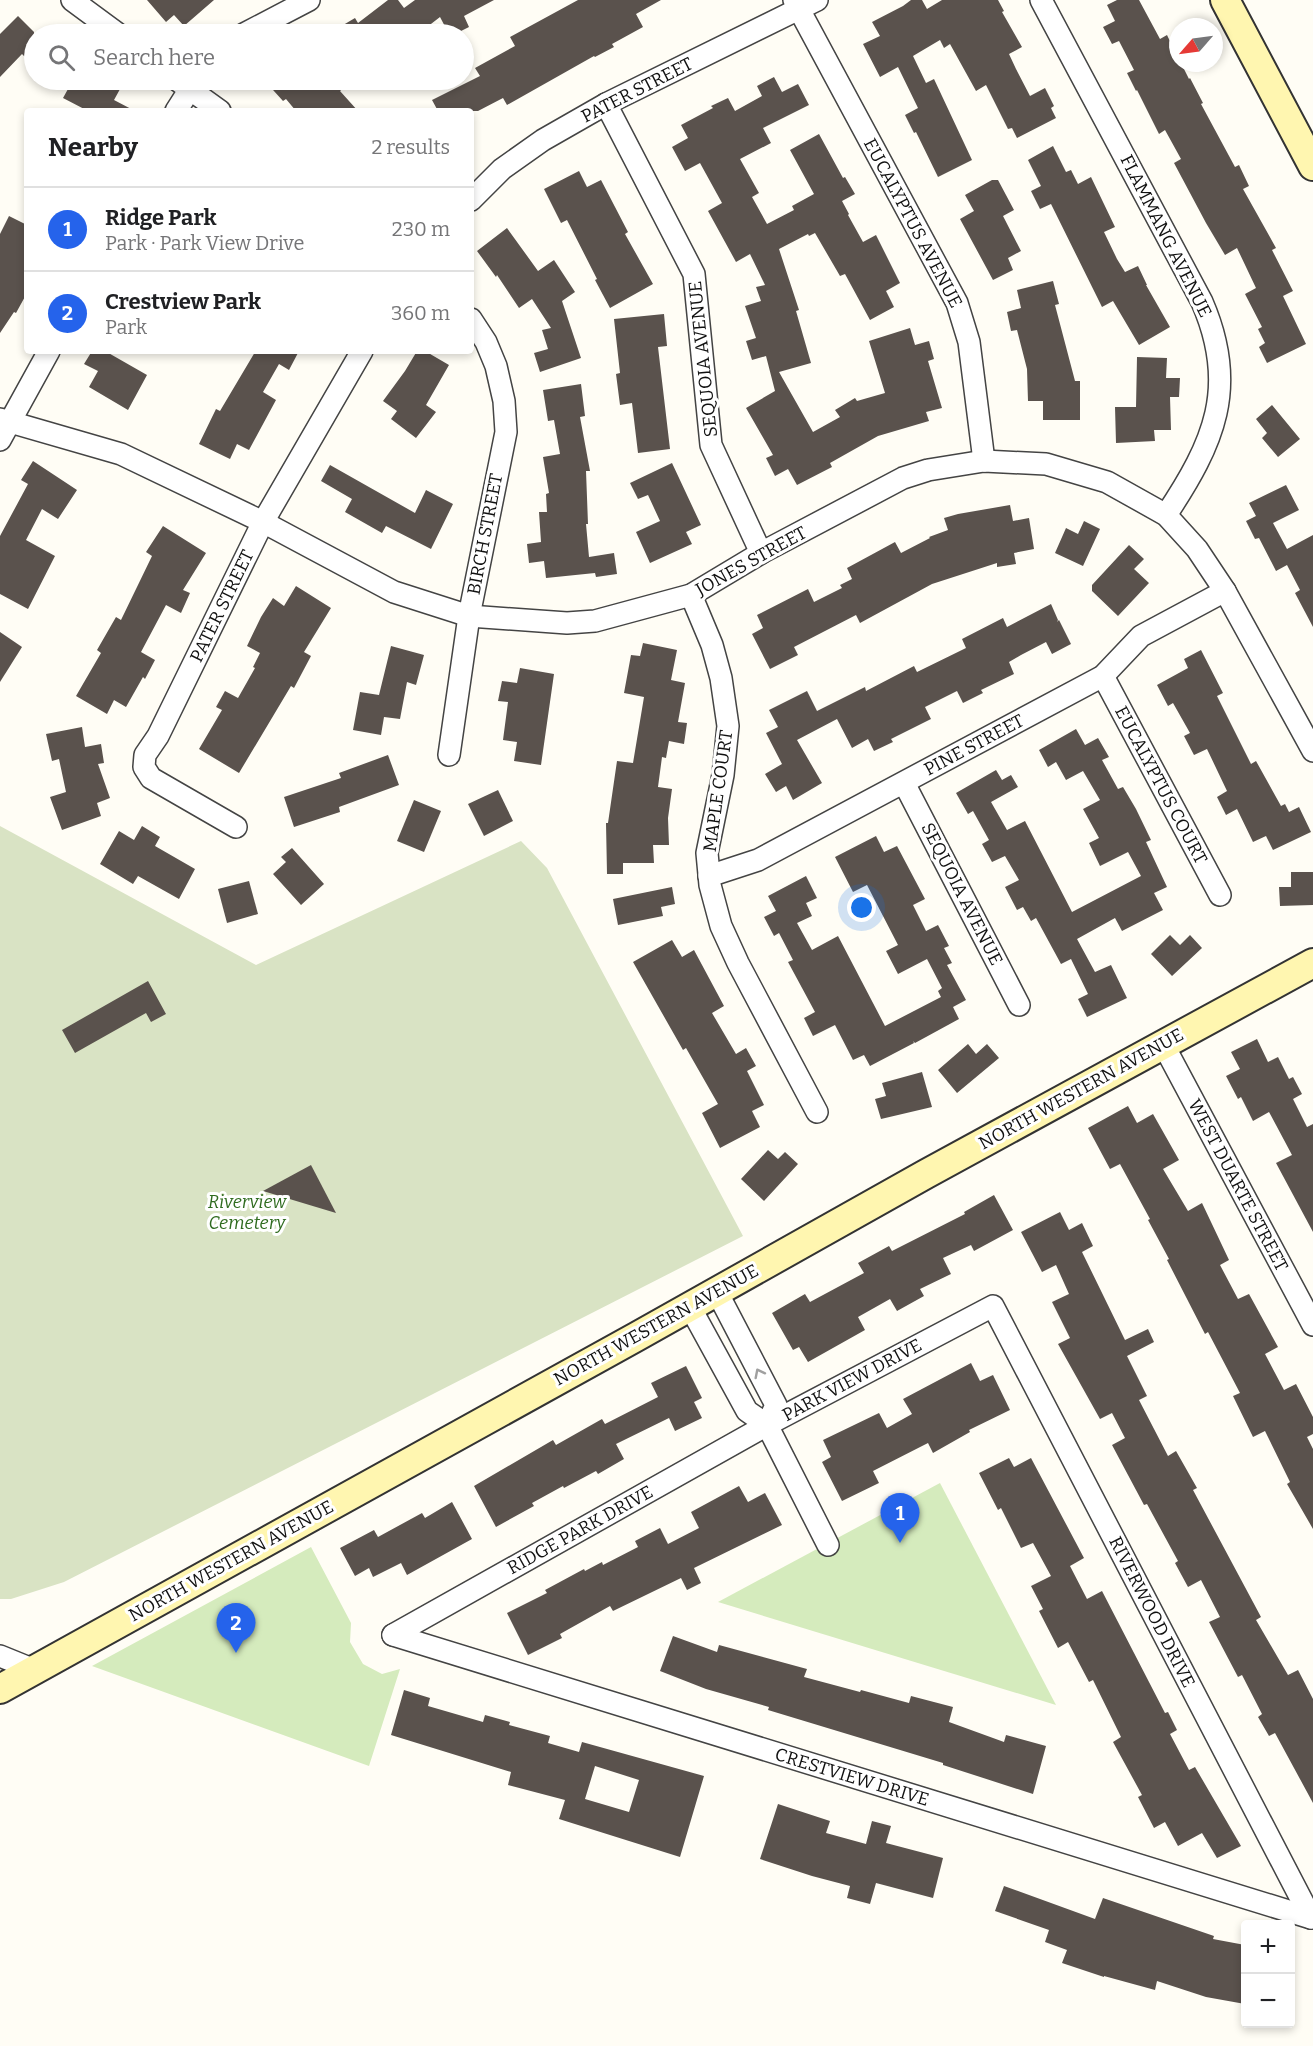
<!DOCTYPE html>
<meta charset="utf-8">
<style>
:root{--surface:#fff;--page:#f6f6f6;--text:#202124;--muted:#757577;--line:#e0e0e0;--accent:#2563eb}
body{margin:0;font-family:Bitter,serif;background:var(--page);color:var(--text)}
.controls{position:absolute;right:18px;bottom:18px;display:grid;overflow:hidden;border-radius:6px;box-shadow:0 3px 9px #0003}
.controls button{width:54px;height:54px;display:grid;place-items:center;padding:0;border:0;border-bottom:2px solid var(--line);background:var(--surface);color:var(--text);font:30px sans-serif}
.compass{position:absolute;left:1169px;top:18px;width:54px;height:54px;border-radius:50%;background:var(--surface);box-shadow:0 3px 9px #0003;rotate:242deg}
.you{position:absolute;left:862px;top:908px;width:21px;height:21px;margin:-15px;border:4px solid #fff;border-radius:50%;background:#1a73e8;box-shadow:0 0 0 9px #1a73e833}
.badge{display:grid;place-items:center;width:39px;height:39px;border-radius:50%;background:var(--accent);color:#fff;font-size:20px;font-weight:700}
.pin{position:absolute;translate:-50% -50px;filter:drop-shadow(0 2px 3px #0008)}
.pin::after{content:'';position:absolute;top:32px;width:21px;height:18px;background:inherit;clip-path:polygon(0 0,100% 0,50% 100%)}
.list{margin:0;padding:0;list-style:none}
h2{display:flex;justify-content:space-between;align-items:center;height:78px;margin:0;padding:0 24px;font-size:26px}
h2 small{font-size:20px;font-weight:400;color:var(--muted)}
.list li{display:grid;grid-template-columns:39px 1fr auto;gap:18px;align-items:center;box-sizing:border-box;height:84px;padding:0 24px;border-top:2px solid var(--line)}
.list b{display:block;font-size:22px;white-space:nowrap}
.list p{margin:0;font-size:20px;white-space:nowrap;color:var(--muted)}
.list em{font-size:20px;font-style:normal;color:var(--muted)}
.icon{flex:none;width:33px;height:33px;fill:none;stroke:currentColor;stroke-width:2;stroke-linecap:round;stroke-linejoin:round}
.map{position:relative;flex:none;width:1313px;height:2046px;overflow:hidden}
.search{position:absolute;background:var(--surface);box-shadow:0 3px 9px #0003;left:24px;top:24px;width:450px;height:66px;display:flex;align-items:center;gap:15px;box-sizing:border-box;padding:0 21px;border-radius:33px;color:var(--muted);font-size:22px}
.panel{position:absolute;background:var(--surface);box-shadow:0 3px 9px #0003;left:24px;top:108px;width:450px;height:246px;border-radius:6px}
.map>svg:first-child{display:block}
.green{fill:#d5ebbd}
.cemetery{fill:#d9e3c4}
.building{fill:#5a524d;fill-rule:evenodd}
.lines{fill:none;stroke-linecap:round;stroke-linejoin:round}
.street-casing{stroke:#444;stroke-width:24}
.secondary-casing{stroke:#333;stroke-width:32}
.street{stroke:#fff;stroke-width:21}
.secondary{stroke:#fff6b0;stroke-width:28}
.oneway{stroke:#a0a0a0}
.labels{text-anchor:middle;stroke-width:6;stroke-linejoin:round;paint-order:stroke}
.street-label{font-size:18px;fill:#111;stroke:#fff}
.park-label{font-size:18px;font-style:italic;fill:#2f6b1f;stroke:#fff}
</style>
<div class="map">
<svg width="1313" height="2046" viewBox="0 0 1313 2046">
<rect width="100%" height="100%" fill="#fffdf5"/>
<g class="green">
<polygon points="940,1483 1056,1705 718,1602"/>
<polygon points="311,1547 351,1623 350,1642 363,1664 382,1674 400,1669 369,1766 92,1666"/>
</g>
<polygon class="cemetery" points="0,826 256,965 521,841 547,868 743,1236 64,1582 11,1599 0,1599"/>
<g class="building">
<polygon points="147,0 214,0 184,26 174,15 166,22"/>
<polygon points="388,0 398,0 404,8 415,0 494,0 464,16 469,27 455,34 449,34 440,17 418,34 328,34 355,18 358,23"/>
<polygon points="578,0 661,0 636,14 643,27 612,44 614,47 595,57 594,56 507,105 503,98 478,111 438,111 432,100 480,76 475,68 515,46 510,37"/>
<polygon points="911,0 922,0 927,9 942,0 998,0 1004,11 1002,12 1022,47 1009,54 1016,69 1030,96 1045,88 1054,106 1051,108 1056,118 1017,138 1012,128 1008,129 986,85 976,91 950,44 944,48 940,40 913,56 926,83 934,79 972,160 938,177 916,132 914,133 905,115 918,108 898,67 880,77 863,44 880,36 872,22 903,6"/>
<polygon points="1117,0 1139,0 1160,39 1167,35 1178,58 1178,63 1181,63 1189,79 1190,78 1203,103 1201,104 1235,167 1239,165 1249,186 1243,189 1276,248 1272,250 1293,291 1283,296 1306,344 1267,363 1259,347 1265,343 1258,329 1262,327 1245,294 1256,288 1237,248 1225,255 1206,223 1174,163 1181,159 1165,130 1159,134 1137,90 1136,91 1127,73 1134,70 1119,41 1112,44 1103,27 1115,21 1107,5"/>
<polygon points="18,16 34,32 34,66 22,54 0,77 0,34"/>
<polygon points="774,77 782,92 798,84 809,105 763,128 771,143 740,159 759,193 752,197 767,224 794,210 792,206 814,194 790,150 819,134 843,178 845,177 855,194 842,201 849,214 848,215 863,242 876,235 900,283 886,291 894,307 870,320 845,274 840,276 815,233 809,236 808,234 779,249 799,310 796,311 811,363 779,372 813,432 840,417 835,410 855,398 857,401 885,393 869,341 910,328 915,345 929,341 934,359 928,361 942,408 926,412 929,421 878,436 830,463 832,467 797,485 788,469 775,476 766,458 773,455 746,408 775,391 766,356 752,360 746,341 756,338 745,306 761,301 756,287 765,285 750,254 736,262 708,211 722,203 700,163 685,171 672,147 688,138 681,125 713,108 711,106 728,98 735,111 762,96 757,86"/>
<polygon points="73,80 125,80 114,100 135,111 88,111 63,98"/>
<polygon points="264,80 353,80 340,91 358,111 296,111 286,99 283,101"/>
<polygon points="1053,146 1066,172 1071,170 1078,184 1091,177 1115,227 1104,232 1117,259 1125,272 1138,266 1147,285 1146,285 1170,327 1139,345 1113,301 1102,307 1051,204 1040,209 1031,191 1041,186 1028,160"/>
<polygon points="579,171 587,187 601,180 628,232 625,234 653,284 610,308 595,280 597,279 567,220 561,223 544,189"/>
<polygon points="992,180 998,180 1014,210 1003,216 1021,251 1008,258 1013,270 993,280 960,219 974,211 965,195"/>
<polygon points="9,216 27,225 27,293 16,313 14,312 0,333 0,234"/>
<polygon points="507,228 538,271 554,260 575,292 562,301 581,358 540,372 534,353 548,349 542,330 551,328 532,299 519,308 497,275 496,277 477,251"/>
<polygon points="1053,281 1059,304 1055,305 1075,381 1080,381 1080,420 1043,420 1043,401 1028,401 1027,369 1017,330 1011,331 1007,312 1021,308 1017,290"/>
<polygon points="664,314 667,346 658,347 670,449 638,453 632,403 620,405 616,374 620,373 614,319"/>
<polygon points="92,351 105,351 147,375 128,410 89,387 98,371 84,364"/>
<polygon points="253,351 299,351 289,370 279,364 263,392 276,400 249,450 237,444 230,459 199,444 216,409 220,411 255,352"/>
<polygon points="417,351 425,351 449,365 426,405 436,412 416,438 391,419 397,411 383,401 405,371"/>
<polygon points="1137,357 1167,358 1166,378 1180,378 1179,397 1170,397 1171,430 1154,430 1155,441 1116,443 1115,407 1136,407"/>
<polygon points="581,384 585,416 580,417 590,471 586,471 588,524 586,524 589,557 614,553 617,574 596,577 595,573 546,578 544,561 529,563 527,544 541,542 539,512 547,512 546,494 549,493 543,457 560,454 554,420 548,421 543,390"/>
<polygon points="1272,405 1300,439 1278,457 1262,438 1267,433 1256,419"/>
<polygon points="33,461 77,490 58,519 42,509 26,540 55,556 28,609 0,594 0,536 28,484 21,480"/>
<polygon points="672,463 701,525 686,532 692,544 650,563 636,532 660,521 648,495 638,499 630,483"/>
<polygon points="330,465 415,513 426,490 453,504 431,549 386,526 382,533 345,512 352,499 321,481"/>
<polygon points="1286,485 1299,510 1273,523 1287,549 1313,535 1313,627 1295,593 1300,590 1287,565 1276,571 1259,538 1255,539 1246,521 1256,516 1249,503"/>
<polygon points="1010,505 1013,521 1029,518 1034,549 1014,553 1016,564 997,567 997,563 932,584 860,623 856,615 794,647 798,655 770,669 752,634 763,628 757,615 808,589 814,602 842,588 840,585 852,579 847,568 895,542 901,553 930,538 929,537 948,530 944,518 958,514"/>
<polygon points="1084,521 1100,529 1083,566 1055,553 1066,528 1078,534"/>
<polygon points="163,526 206,553 183,590 190,593 181,613 166,605 141,652 155,660 145,679 143,677 126,707 114,700 107,714 76,696 101,653 97,650 116,617 121,620 152,556 146,552"/>
<polygon points="1129,545 1144,559 1134,569 1149,583 1118,616 1092,591 1092,585"/>
<polygon points="296,586 331,608 304,652 311,656 294,688 291,686 239,773 199,749 222,710 216,707 225,691 238,698 255,668 253,667 260,653 247,646 261,617 273,598 284,606"/>
<polygon points="1051,604 1058,620 1057,622 1059,620 1071,644 1052,654 1046,642 1021,655 1009,662 1014,674 981,690 983,693 963,703 957,691 925,707 931,719 891,739 893,742 874,751 868,739 852,748 837,719 797,740 822,783 793,800 786,786 776,792 765,774 782,764 766,733 778,727 769,710 807,691 817,711 865,687 866,691 914,666 917,672 966,648 962,639 1003,618 1007,627"/>
<polygon points="0,632 22,647 0,682"/>
<polygon points="643,643 677,650 671,680 685,683 678,722 687,723 684,744 669,741 666,758 662,757 658,787 672,789 668,818 669,845 653,845 654,863 623,863 623,874 607,874 606,823 608,823 617,761 633,763 644,697 624,693 631,655 640,656"/>
<polygon points="391,646 424,655 416,685 407,682 400,719 384,717 381,735 353,730 360,692 379,695"/>
<polygon points="1201,650 1223,693 1217,696 1251,764 1256,761 1281,806 1285,804 1289,812 1299,807 1311,832 1273,850 1266,836 1253,842 1237,809 1226,815 1217,797 1227,791 1207,749 1194,755 1184,736 1190,733 1173,703 1168,706 1157,685 1188,668 1184,659"/>
<polygon points="520,668 554,674 541,765 514,761 517,742 503,740 508,702 498,701 502,681 517,683"/>
<polygon points="82,727 85,747 101,744 104,763 98,764 110,798 97,803 101,816 62,830 50,797 66,792 59,759 52,761 46,734"/>
<polygon points="1076,729 1085,745 1098,738 1109,757 1102,760 1118,789 1123,787 1136,809 1151,840 1146,842 1167,887 1154,893 1163,910 1122,931 1115,918 1077,939 1095,972 1111,965 1127,998 1087,1017 1078,999 1088,994 1071,959 1061,964 1036,918 1031,921 1023,907 1017,910 1005,887 1019,880 1005,856 992,862 982,844 989,840 973,811 968,814 956,793 996,770 1002,780 1011,775 1018,787 991,802 1007,830 1025,821 1072,912 1141,876 1128,852 1100,866 1089,843 1099,838 1083,809 1100,800 1083,771 1066,780 1056,762 1048,767 1039,750"/>
<polygon points="388,755 399,785 339,807 340,812 294,827 284,797 341,778 339,773"/>
<polygon points="498,790 513,821 484,836 468,804"/>
<polygon points="414,800 441,811 424,852 397,841"/>
<polygon points="142,826 160,837 155,846 195,869 179,899 138,876 133,884 100,864 119,831 134,840"/>
<polygon points="876,836 884,852 897,846 925,899 913,905 926,931 938,925 949,946 944,948 952,963 947,965 966,1000 953,1007 959,1019 915,1043 913,1041 914,1043 870,1066 864,1055 853,1060 835,1025 813,1036 804,1018 815,1012 788,962 793,960 779,933 774,936 764,917 776,911 768,896 806,876 817,898 806,903 812,916 797,923 812,950 838,936 885,1026 941,997 938,991 942,988 927,959 898,974 886,951 898,945 867,885 853,892 835,857"/>
<polygon points="292,848 324,884 301,905 273,874 286,862 281,857"/>
<polygon points="1291,872 1313,872 1313,905 1280,906 1279,887 1291,887"/>
<polygon points="249,881 258,914 227,923 218,889"/>
<polygon points="672,887 675,904 661,907 663,916 618,925 613,899"/>
<polygon points="1170,935 1180,945 1190,935 1202,948 1172,976 1151,954"/>
<polygon points="672,940 682,957 694,950 724,1006 712,1013 736,1054 746,1048 756,1066 747,1071 764,1105 752,1111 760,1127 720,1148 702,1113 718,1104 686,1048 683,1050 633,962"/>
<polygon points="148,981 166,1014 151,1022 146,1013 75,1053 62,1030"/>
<polygon points="1257,1039 1268,1062 1278,1057 1289,1079 1293,1077 1302,1094 1293,1099 1307,1127 1313,1124 1313,1232 1276,1163 1292,1155 1269,1112 1253,1121 1241,1097 1238,1099 1226,1076 1240,1069 1231,1052"/>
<polygon points="968,1044 976,1054 987,1044 999,1058 957,1093 938,1070"/>
<polygon points="922,1072 932,1107 881,1119 875,1099 886,1096 882,1083"/>
<polygon points="1128,1106 1137,1123 1153,1114 1179,1160 1163,1169 1188,1211 1202,1203 1229,1260 1220,1265 1238,1299 1249,1294 1278,1347 1265,1354 1284,1390 1296,1384 1313,1417 1313,1434 1307,1437 1313,1449 1313,1529 1287,1484 1290,1482 1265,1431 1253,1437 1233,1396 1240,1393 1208,1332 1205,1334 1167,1260 1169,1259 1148,1220 1150,1219 1120,1164 1110,1169 1088,1128"/>
<polygon points="768,1150 778,1159 785,1152 798,1164 764,1201 741,1179"/>
<polygon points="311,1165 336,1213 263,1191"/>
<polygon points="994,1195 1013,1230 974,1251 971,1245 943,1258 951,1274 920,1289 924,1296 897,1311 890,1299 858,1317 865,1330 808,1362 799,1347 793,1350 772,1313 805,1294 810,1302 864,1273 858,1263 889,1246 892,1251 965,1214 964,1212"/>
<polygon points="1060,1212 1069,1230 1082,1223 1093,1246 1082,1252 1125,1340 1148,1329 1154,1342 1127,1356 1147,1396 1139,1400 1168,1456 1176,1451 1197,1488 1193,1490 1261,1617 1256,1620 1288,1675 1298,1670 1313,1699 1313,1803 1275,1733 1269,1736 1258,1717 1262,1714 1242,1675 1238,1677 1209,1622 1220,1617 1201,1580 1188,1587 1175,1563 1178,1561 1147,1504 1144,1505 1112,1445 1125,1438 1112,1413 1100,1419 1058,1344 1070,1338 1052,1302 1069,1294 1056,1265 1042,1272 1021,1232"/>
<polygon points="971,1363 980,1381 993,1375 1010,1410 969,1430 970,1432 933,1453 928,1443 873,1471 879,1483 842,1501 822,1462 831,1457 823,1440 879,1413 887,1428 912,1414 903,1399"/>
<polygon points="686,1366 702,1398 694,1402 702,1418 675,1431 669,1418 616,1444 624,1459 598,1474 596,1471 564,1488 563,1486 532,1503 534,1506 496,1527 474,1486 553,1440 556,1445 602,1419 605,1424 658,1397 651,1383"/>
<polygon points="1009,1458 1014,1467 1031,1458 1084,1558 1070,1566 1087,1599 1102,1591 1165,1713 1168,1712 1177,1730 1170,1734 1189,1770 1195,1767 1241,1846 1217,1858 1202,1833 1178,1846 1165,1822 1154,1828 1138,1797 1142,1795 1113,1742 1121,1737 1093,1680 1089,1682 1068,1642 1058,1648 1039,1611 1043,1609 1031,1586 1051,1576 1033,1543 1021,1548 1001,1508 998,1510 979,1473"/>
<polygon points="739,1486 748,1502 765,1493 782,1525 694,1568 701,1583 687,1590 681,1578 613,1611 610,1606 560,1634 562,1638 528,1655 507,1613 547,1593 545,1590 584,1569 585,1571 602,1562 603,1565 638,1547 635,1541 660,1528 668,1544 699,1528 691,1512"/>
<polygon points="452,1502 472,1539 407,1575 401,1563 373,1577 369,1568 355,1576 340,1548 374,1530 378,1537 422,1513 425,1518"/>
<polygon points="673,1636 717,1652 719,1645 807,1669 804,1677 860,1692 861,1690 909,1703 911,1696 953,1707 949,1722 1004,1742 1006,1735 1046,1746 1033,1794 943,1765 943,1763 768,1710 769,1707 706,1689 660,1671"/>
<path d="M 404,1690 L 430,1698 L 428,1706 L 483,1722 L 485,1715 L 510,1722 L 509,1725 L 550,1736 L 548,1743 L 579,1752 L 582,1742 L 704,1776 L 680,1857 L 559,1819 L 565,1800 L 508,1785 L 511,1772 L 391,1735 ZM 595,1766 L 639,1780 L 629,1812 L 585,1799 Z"/>
<polygon points="778,1804 830,1821 826,1833 866,1844 872,1821 891,1826 886,1843 943,1858 933,1898 876,1883 870,1904 847,1898 850,1886 812,1876 760,1859"/>
<polygon points="1004,1886 1095,1919 1103,1898 1214,1936 1213,1939 1245,1945 1245,2004 1206,1997 1157,1981 1155,1990 1104,1976 1104,1977 1062,1963 1067,1950 1045,1942 1049,1930 995,1911"/>
</g>
<g class="lines">
<defs>
<g id="street">
<polyline points="72,0 118,34"/>
<polyline points="794,0 957,303 969,342 984,461"/>
<path d="M 1041,0 L 1202,302 C 1239,387 1214,443 1166,515"/>
<polyline points="244,34 309,0"/>
<polyline points="177,80 220,111"/>
<polyline points="606,104 694,274 711,445 761,553"/>
<polyline points="176,111 190,89 199,80"/>
<polyline points="471,200 502,169 543,140 606,104 817,0"/>
<polyline points="0,419 121,454 263,522 394,592 469,616 567,623 595,621 691,595 761,553 903,478 928,470 984,461 1046,464 1107,482 1166,515 1197,549 1225,591 1313,751"/>
<polyline points="0,440 49,351"/>
<polyline points="691,595 712,645 721,678 728,726 723,775 707,853 710,885 721,926 738,963 817,1112"/>
<polyline points="1103,676 1220,895"/>
<polyline points="449,755 469,616 506,432 504,401 496,366 486,342 471,319"/>
<polyline points="904,783 1019,1005"/>
<polyline points="236,827 151,778 144,767 145,755 158,736 263,522 362,351"/>
<polyline points="709,876 758,860 1103,676 1141,636 1225,591"/>
<polyline points="1163,1044 1313,1325"/>
<polyline points="717,1292 776,1405 767,1425"/>
<polyline points="690,1307 747,1411 767,1425 828,1545"/>
<polyline points="393,1635 767,1425 993,1306 1311,1918"/>
<polyline points="393,1635 1311,1918"/>
<polyline points="0,1656 32,1669"/>
</g>
<g id="secondary">
<polyline points="1225,0 1313,166"/>
<polyline points="0,1689 636,1337 926,1174 1313,963"/>
</g>
</defs>
<use href="#street" class="street-casing"/>
<use href="#secondary" class="secondary-casing"/>
<use href="#street" class="street"/>
<use href="#secondary" class="secondary"/>
</g>
<defs><path id="oneway-chevron" d="M-2-3.5L2.5 0L-2 3.5" fill="none" stroke-width="1.6" stroke-linecap="round" stroke-linejoin="round" transform="scale(1.5)"/></defs>
<use class="oneway" href="#oneway-chevron" transform="translate(759 1373) rotate(-117)"/>
<g class="labels">
<g class="street-label">
<text transform="translate(637 90) rotate(-27)" y="6">PATER STREET</text>
<text transform="translate(913 223) rotate(62)" y="6">EUCALYPTUS AVENUE</text>
<text transform="translate(1166 236) rotate(63)" y="6">FLAMMANG AVENUE</text>
<text transform="translate(703 359) rotate(-96)" y="6">SEQUOIA AVENUE</text>
<text transform="translate(485 534) rotate(-79)" y="6">BIRCH STREET</text>
<text transform="translate(751 561) rotate(-29)" y="6">JONES STREET</text>
<text transform="translate(222 606) rotate(-64)" y="6">PATER STREET</text>
<text transform="translate(974 745) rotate(-28)" y="6">PINE STREET</text>
<text transform="translate(1161 785) rotate(62)" y="6">EUCALYPTUS COURT</text>
<text transform="translate(718 791) rotate(-82)" y="6">MAPLE COURT</text>
<text transform="translate(962 894) rotate(63)" y="6">SEQUOIA AVENUE</text>
<text transform="translate(1081 1089) rotate(-29)" y="6">NORTH WESTERN AVENUE</text>
<text transform="translate(1238 1185) rotate(62)" y="6">WEST DUARTE STREET</text>
<text transform="translate(656 1325) rotate(-29)" y="6">NORTH WESTERN AVENUE</text>
<text transform="translate(852 1380) rotate(-28)" y="6">PARK VIEW DRIVE</text>
<text transform="translate(580 1530) rotate(-29)" y="6">RIDGE PARK DRIVE</text>
<text transform="translate(231 1561) rotate(-29)" y="6">NORTH WESTERN AVENUE</text>
<text transform="translate(1152 1612) rotate(63)" y="6">RIVERWOOD DRIVE</text>
<text transform="translate(852 1777) rotate(17)" y="6">CRESTVIEW DRIVE</text>
</g>
<g class="park-label">
<text x="247" y="1208">Riverview<tspan x="247" dy="21">Cemetery</tspan></text>
</g>
</g>
</svg>
<div class="controls">
<button>+</button>
<button>−</button>
</div>
<svg class="compass" viewBox="-18 -18 36 36"><path d="M0-13l5 13h-10z" fill="#e53935"/><path d="M0 13l5-13h-10z" fill="#757577"/></svg>
<div class="you"></div>
<div class="pin badge" style="left:900px;top:1543px">1</div>
<div class="pin badge" style="left:236px;top:1653px">2</div>
<div class="search"><svg class="icon" aria-label="search" viewBox="0 0 24 24"><circle cx="10" cy="10" r="6"/><path d="M15 15l6 6"/></svg>Search here</div>
<section class="panel">
<h2>Nearby<small>2 results</small></h2>
<ul class="list">
<li><span class="badge">1</span><div><b>Ridge Park</b><p>Park · Park View Drive</p></div><em>230 m</em></li>
<li><span class="badge">2</span><div><b>Crestview Park</b><p>Park</p></div><em>360 m</em></li>
</ul>
</section>
</div>
